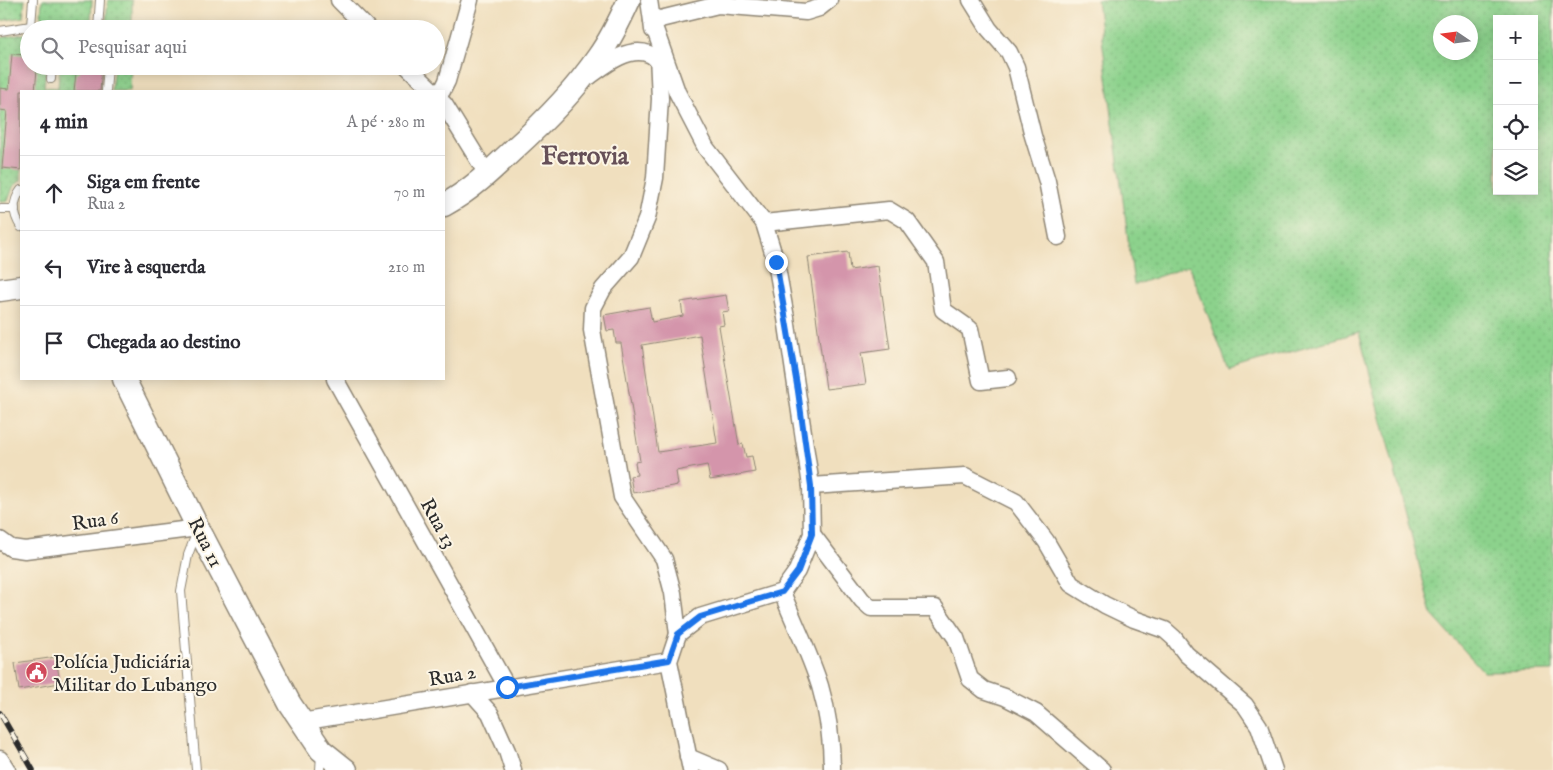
<!DOCTYPE html>
<html lang="pt">
<meta charset="utf-8">
<style>
:root{--surface:#fff;--page:#f7f7f7;--text:#2b2b33;--muted:#7c7c81;--line:#e1e1e2}
body{margin:0;font-family:"IM FELL English",serif;background:var(--page);color:var(--text)}
.controls{position:absolute;right:15px;top:15px;display:grid;overflow:hidden;border-radius:0px;box-shadow:0 2px 12px #0003}
.controls button{width:45px;height:45px;display:grid;place-items:center;padding:0;border:0;border-bottom:1px solid var(--line);background:var(--surface);color:var(--text);font:25px sans-serif}
.compass{position:absolute;left:1433px;top:15px;width:45px;height:45px;border-radius:50%;background:var(--surface);box-shadow:0 2px 12px #0003;rotate:283deg}
.stop{position:absolute;width:15px;height:15px;margin:-11px;border:4px solid #1a73e8;border-radius:50%;background:#fff}
.stop.end{background:#1a73e8;border-color:#fff;box-shadow:0 1px 5px #0008}
.list{margin:0;padding:0;list-style:none}
h2{display:flex;justify-content:space-between;align-items:center;height:65px;margin:0;padding:0 20px;font-size:21px}
h2 small{font-size:16px;font-weight:400;color:var(--muted)}
.list li{display:grid;grid-template-columns:32px 1fr auto;gap:15px;align-items:center;box-sizing:border-box;height:75px;padding:0 20px;border-top:1px solid var(--line)}
.list b{display:block;font-size:19px;white-space:nowrap}
.list p{margin:0;font-size:16px;white-space:nowrap;color:var(--muted)}
.list em{font-size:16px;font-style:normal;color:var(--muted)}
.icon{flex:none;width:28px;height:28px;fill:none;stroke:currentColor;stroke-width:2;stroke-linecap:round;stroke-linejoin:round}
.map{position:relative;flex:none;width:1553px;height:770px;overflow:hidden}
.search{position:absolute;background:var(--surface);box-shadow:0 2px 12px #0003;left:20px;top:20px;width:425px;height:55px;display:flex;align-items:center;gap:12px;box-sizing:border-box;padding:0 18px;border-radius:28px;color:var(--muted);font-size:19px}
.panel{position:absolute;background:var(--surface);box-shadow:0 2px 12px #0003;left:20px;top:90px;width:425px;height:290px;border-radius:0px}
.map>svg:first-child{display:block}
.grass{fill:url(#grass-dots);stroke:#5c7e5c;fill-rule:evenodd}
.building{fill:#d495ab;fill-rule:evenodd}
.lines{fill:none;stroke-linecap:round;stroke-linejoin:round}
.lane-casing{stroke:#8e8574;stroke-width:10}
.street-casing{stroke:#8e8574;stroke-width:19}
.secondary-casing{stroke:#8e8574;stroke-width:25}
.lane{stroke:#fff;stroke-width:8}
.street{stroke:#fff;stroke-width:16}
.secondary{stroke:#fff;stroke-width:22}
.rail-casing{stroke:#2b2b2b;stroke-width:5.5}
.rail{stroke:#fcf5e5;stroke-width:4;stroke-dasharray:11;stroke-linecap:butt}
.route{stroke:#1a73e8;stroke-width:6}
.labels{text-anchor:middle;stroke-width:4;stroke-linejoin:round;paint-order:stroke}
.street-label{font-size:20px;fill:#2b2b2b;stroke:#fcf5e5}
.poi-label{font-size:20px;fill:#2b2b2b;stroke:#fcf5e5;text-anchor:start}
.district-label{font-size:25px;font-weight:bold;fill:#665058;stroke:#fcf5e5}
</style>
<div class="map">
<svg width="1553" height="770" viewBox="0 0 1553 770">
<defs>
<pattern id="grass-dots" width="8" height="8" patternUnits="userSpaceOnUse" patternTransform="scale(1.25)"><rect width="8" height="8" fill="#8cd28c"/><path d="M2 2h.1M6 6h.1" fill="none" stroke="#79b479" stroke-width="1.8" stroke-linecap="round"/></pattern>
</defs>
<rect width="100%" height="100%" fill="#fcf5e5"/>
<filter id="ink" filterUnits="userSpaceOnUse"><feTurbulence type="fractalNoise" baseFrequency=".02" numOctaves="2"/><feDisplacementMap in="SourceGraphic" scale="10" xChannelSelector="R" yChannelSelector="G"/><feConvolveMatrix kernelMatrix="1 2 1 2 8 2 1 2 1" color-interpolation-filters="sRGB"/></filter>
<filter id="wash" filterUnits="userSpaceOnUse"><feTurbulence type="fractalNoise" baseFrequency=".0096" numOctaves="4" result="noise"/><feDisplacementMap in="SourceGraphic" scale="20" xChannelSelector="R" yChannelSelector="G"/><feGaussianBlur stdDeviation="1.12" result="paint"/><feColorMatrix in="noise" values="0 0 0 0 0 0 0 0 0 0 0 0 0 0 0 0 0 1.4 0 .05"/><feComposite in="paint" operator="in"/></filter>
<g filter="url(#wash)">
<rect width="100%" height="100%" fill="#f0dfbe"/>
<g class="grass">
<polygon points="7,0 25,0 23,17 0,21 0,2"/>
<polygon points="42,0 92,0 91,19 89,22 84,23 44,19 41,15"/>
<polygon points="108,0 132,0 132,29 116,29 106,23"/>
<path d="M 1097,0 L 1553,0 L 1553,671 L 1484,672 L 1432,615 L 1359,332 L 1229,370 L 1189,266 L 1134,285 ZM 1497,19 L 1534,19 L 1534,191 L 1497,191 ZM 1440,22 L 1470,22 L 1470,52 L 1440,52 Z"/>
<polygon points="29,33 29,66 46,66 44,87 58,88 60,66 102,66 100,91 21,91 21,180 13,187 8,201 0,201 0,38"/>
<polygon points="114,66 131,66 130,91 111,91"/>
</g>
<g id="blocks">
<g class="building">
<polygon points="12,54 29,55 29,66 34,66 34,69 37,70 35,91 21,91 21,170 2,168 7,111 0,110 0,88 9,89"/>
<polygon points="80,66 102,66 100,91 74,91 76,73 80,73"/>
<polygon points="848,252 850,270 878,266 890,349 861,353 866,384 826,389 808,257"/>
<path d="M 726,295 L 729,311 L 722,312 L 724,325 L 719,326 L 739,445 L 743,444 L 746,457 L 752,456 L 755,472 L 710,480 L 707,465 L 676,471 L 678,485 L 633,493 L 630,476 L 637,475 L 635,462 L 640,461 L 621,343 L 616,343 L 614,330 L 607,331 L 604,315 L 649,307 L 652,322 L 668,319 L 683,316 L 681,302 ZM 700,335 L 717,443 L 658,452 L 642,345 Z"/>
<polygon points="56,657 60,683 19,690 15,663"/>
</g>
</g>
</g>
<g filter="url(#ink)">
<use href="#blocks" fill-opacity="0" stroke="#8e8574" stroke-width="1"/>
<g class="lines">
<defs>
<g id="lane">
<polyline points="31,26 33,0"/>
<polyline points="98,29 100,0"/>
<polyline points="0,31 31,26 66,29"/>
<polyline points="51,79 52,66"/>
<polyline points="106,91 108,66"/>
<path d="M 21,190 C 12,202 13,215 21,227"/>
<polyline points="0,209 15,209"/>
<polyline points="196,534 188,555 181,591 196,770"/>
<polyline points="320,770 321,754"/>
</g>
<g id="street">
<polyline points="339,0 368,29"/>
<polyline points="649,0 652,21 677,92 706,148 764,223 776,262 786,318 811,486 812,534 797,571 782,592 700,617 678,634 669,661 691,770"/>
<polyline points="971,0 989,29 1009,52 1016,67 1033,136 1047,181 1058,237"/>
<polyline points="653,30 652,21 718,5 806,12 819,8 829,0"/>
<polyline points="658,55 660,99 655,178 647,218 631,257 603,289 593,308 592,330 622,497 664,559 673,593 678,634"/>
<polyline points="407,66 433,91"/>
<path d="M 590,76 C 605,65 628,46 649,54 C 652,55 656,59 659,61"/>
<polyline points="442,91 447,81 470,0"/>
<polyline points="444,104 487,174"/>
<polyline points="764,223 889,210 907,221 936,262 943,310 970,329 981,381 1008,378"/>
<polyline points="335,379 507,687"/>
<polyline points="811,486 965,476 1016,502 1046,541 1071,584 1105,605 1134,619 1165,630 1174,638 1186,654 1245,705 1259,726 1274,770"/>
<polyline points="812,534 862,600 871,608 935,608 956,638 970,679 984,690 1005,697 1036,713 1102,770"/>
<polyline points="0,540 11,548 25,550 198,528"/>
<path d="M 782,592 C 794,623 810,654 820,686 C 828,713 832,742 832,770"/>
<polyline points="472,693 490,713 507,751 513,770"/>
<polyline points="301,722 669,661"/>
<polyline points="688,757 719,770"/>
<polyline points="0,759 7,770"/>
</g>
<g id="secondary">
<path d="M 444,205 C 470,191 491,171 513,150 C 544,122 574,92 598,57 C 611,39 620,20 629,0"/>
<polyline points="0,290 21,287"/>
<polyline points="124,379 198,528 290,704 321,750 346,770"/>
</g>
</defs>
<use href="#lane" class="lane-casing"/>
<use href="#street" class="street-casing"/>
<use href="#secondary" class="secondary-casing"/>
<use href="#lane" class="lane"/>
<use href="#street" class="street"/>
<use href="#secondary" class="secondary"/>
<defs>
<polyline id="rail" points="0,713 33,770"/>
</defs>
<use href="#rail" class="rail-casing"/>
<use href="#rail" class="rail"/>
</g>
</g>
<g class="lines" filter="url(#ink)">
<polyline class="route" points="507,687 669,660 678,634 700,617 782,592 798,571 812,534 811,486 798,391 776,262"/>
</g>
<defs>
<symbol id="civic-disc" viewBox="-11 -11 22 22"><circle r="9.5" fill="#d1495b" stroke="#fcf5e5"/><path d="M-.6-6.5H3V-4.5H.6V-3L4-1V1h2V6H-6V1h2V-1L-.6-3ZM-1.2 2.5V6h2.4V2.5Z" fill="#fff"/></symbol>
</defs>
<g fill-rule="evenodd">
<use href="#civic-disc" x="24" y="660" width="25" height="25"/>
</g>
<g class="labels">
<g class="street-label">
<text transform="translate(95 520) rotate(-8)" y="7">Rua 6</text>
<text transform="translate(439 523) rotate(61)" y="7">Rua 13</text>
<text transform="translate(206 542) rotate(63)" y="7">Rua 11</text>
<text transform="translate(452 675) rotate(-10)" y="7">Rua 2</text>
</g>
<g class="poi-label">
<text x="53" y="668">Polícia Judiciária<tspan x="53" dy="23">Militar do Lubango</tspan></text>
</g>
<g class="district-label">
<text x="585" y="164">Ferrovia</text>
</g>
</g>
</svg>
<div class="controls">
<button>+</button>
<button>−</button>
<button><svg class="icon" aria-label="locate" viewBox="0 0 24 24"><circle cx="12" cy="12" r="6"/><path d="M12 2v4M12 18v4M2 12h4M18 12h4"/></svg></button>
<button><svg class="icon" aria-label="layers" viewBox="0 0 24 24"><path d="M12 4l9 5-9 5-9-5zM3 14l9 5 9-5"/></svg></button>
</div>
<svg class="compass" viewBox="-18 -18 36 36"><path d="M0-13l5 13h-10z" fill="#e53935"/><path d="M0 13l5-13h-10z" fill="#7c7c81"/></svg>
<div class="stop" style="left:507px;top:687px"></div>
<div class="stop end" style="left:776px;top:262px"></div>
<div class="search"><svg class="icon" aria-label="search" viewBox="0 0 24 24"><circle cx="10" cy="10" r="6"/><path d="M15 15l6 6"/></svg>Pesquisar aqui</div>
<section class="panel">
<h2>4 min<small>A pé · 280 m</small></h2>
<ul class="list">
<li><svg class="icon" aria-label="ahead" viewBox="0 0 24 24"><path d="M12 20V5M6 11l6-6 6 6"/></svg><div><b>Siga em frente</b><p>Rua 2</p></div><em>70 m</em></li>
<li><svg class="icon" aria-label="left" viewBox="0 0 24 24"><path d="M17 20v-9H6M10 6l-5 5 5 5"/></svg><div><b>Vire à esquerda</b></div><em>210 m</em></li>
<li><svg class="icon" aria-label="arrive" viewBox="0 0 24 24"><path d="M6 21V4h12l-3 4 3 4H6"/></svg><div><b>Chegada ao destino</b></div></li>
</ul>
</section>
</div>
